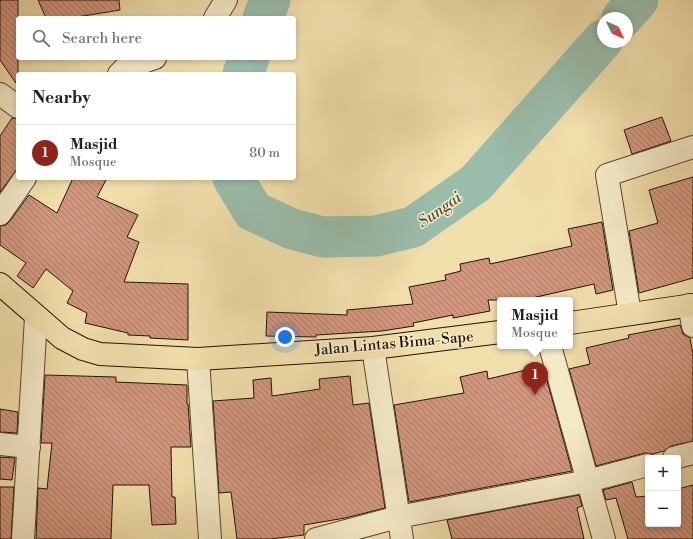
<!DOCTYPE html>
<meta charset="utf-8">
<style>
:root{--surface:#fff;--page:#f2f2f2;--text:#222;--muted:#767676;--line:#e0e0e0;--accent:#8f2418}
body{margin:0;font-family:"Libre Bodoni",serif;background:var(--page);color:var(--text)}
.controls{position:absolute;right:12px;bottom:12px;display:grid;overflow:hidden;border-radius:4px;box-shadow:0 2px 6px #0003}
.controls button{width:36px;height:36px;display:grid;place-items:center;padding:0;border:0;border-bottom:1px solid var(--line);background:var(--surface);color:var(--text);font:20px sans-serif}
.compass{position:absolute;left:597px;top:12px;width:36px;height:36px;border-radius:50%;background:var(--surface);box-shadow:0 2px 6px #0003;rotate:134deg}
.you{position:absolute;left:285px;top:337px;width:14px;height:14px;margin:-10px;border:3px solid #fff;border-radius:50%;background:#1a73e8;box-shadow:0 0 0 6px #1a73e833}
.badge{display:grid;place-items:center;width:26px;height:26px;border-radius:50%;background:var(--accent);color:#fff;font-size:13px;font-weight:700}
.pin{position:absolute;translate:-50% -33px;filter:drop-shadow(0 1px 2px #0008)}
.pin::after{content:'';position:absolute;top:21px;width:14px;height:12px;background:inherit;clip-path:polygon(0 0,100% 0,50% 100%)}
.popup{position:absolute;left:497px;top:297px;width:76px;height:52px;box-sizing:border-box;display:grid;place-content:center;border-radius:4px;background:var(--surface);filter:drop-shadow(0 1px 3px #0005);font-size:13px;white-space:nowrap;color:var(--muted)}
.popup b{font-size:15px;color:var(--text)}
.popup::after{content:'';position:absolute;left:50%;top:100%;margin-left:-8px;border:8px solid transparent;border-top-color:var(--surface)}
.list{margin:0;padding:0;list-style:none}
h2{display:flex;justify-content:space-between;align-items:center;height:52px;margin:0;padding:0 16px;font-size:17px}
h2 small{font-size:13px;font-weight:400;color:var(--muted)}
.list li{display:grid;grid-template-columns:26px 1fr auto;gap:12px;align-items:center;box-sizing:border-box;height:56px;padding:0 16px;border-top:1px solid var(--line)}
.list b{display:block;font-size:15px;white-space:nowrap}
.list p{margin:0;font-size:13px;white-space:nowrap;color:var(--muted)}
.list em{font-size:13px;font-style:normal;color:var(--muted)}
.icon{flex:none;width:22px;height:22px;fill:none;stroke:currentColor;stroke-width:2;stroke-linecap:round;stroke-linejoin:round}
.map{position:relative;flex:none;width:693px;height:539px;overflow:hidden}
.search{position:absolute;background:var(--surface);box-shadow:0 2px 6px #0003;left:16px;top:16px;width:280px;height:44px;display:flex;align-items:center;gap:10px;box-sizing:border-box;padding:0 14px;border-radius:4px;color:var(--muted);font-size:15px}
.panel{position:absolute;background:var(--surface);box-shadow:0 2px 6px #0003;left:16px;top:72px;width:280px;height:108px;border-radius:4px}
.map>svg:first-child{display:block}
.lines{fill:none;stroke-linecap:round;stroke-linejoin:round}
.river{stroke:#9abcaa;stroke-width:41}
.building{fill:url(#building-back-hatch);stroke:#241305}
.minor-casing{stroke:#57462e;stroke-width:24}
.trunk-casing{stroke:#241305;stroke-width:24}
.minor{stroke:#f5eac8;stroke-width:22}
.trunk{stroke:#f0deab;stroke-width:22}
.labels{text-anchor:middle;stroke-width:3;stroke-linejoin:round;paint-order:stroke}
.street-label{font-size:15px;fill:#241305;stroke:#f5eac8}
.water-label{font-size:16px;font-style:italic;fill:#4d4e3f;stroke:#f5eac8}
</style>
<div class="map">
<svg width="693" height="539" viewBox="0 0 693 539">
<defs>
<pattern id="building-back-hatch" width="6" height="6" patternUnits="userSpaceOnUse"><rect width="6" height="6" fill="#d3967c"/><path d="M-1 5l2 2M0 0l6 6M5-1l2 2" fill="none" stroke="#ab7964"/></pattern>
</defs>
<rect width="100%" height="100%" fill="#f0deab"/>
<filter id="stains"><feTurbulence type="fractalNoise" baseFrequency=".005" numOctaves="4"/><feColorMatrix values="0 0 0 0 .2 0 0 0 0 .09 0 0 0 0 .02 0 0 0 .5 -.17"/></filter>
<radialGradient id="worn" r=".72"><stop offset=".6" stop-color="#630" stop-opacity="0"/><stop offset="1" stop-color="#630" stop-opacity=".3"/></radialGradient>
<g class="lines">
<g class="river">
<polyline points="263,18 270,0"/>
<polyline points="622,18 638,0"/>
<polyline points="243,74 249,58"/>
<polyline points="233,178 253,211 292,229 323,237 376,236 413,227 476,183 603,40"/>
</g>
</g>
<g class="building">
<polygon points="0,0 18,0 18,86 0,60"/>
<polygon points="38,0 119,0 120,10 71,18 46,18"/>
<polygon points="662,117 671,141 632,154 624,130"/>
<polygon points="12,118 18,119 18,168 0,192 0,136"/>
<polygon points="693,177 693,278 639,293 629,231 658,223 649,190"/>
<polygon points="73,178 107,178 97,197 138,215 127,237 139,242 124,282 188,284 188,340 150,338 150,336 128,335 128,333 85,323 87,313 67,303 73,291 46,269 33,288 17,276 26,263 0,245 0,226 6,225 10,221 29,195 57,213"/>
<polygon points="602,222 613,290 596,294 594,284 523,300 488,300 490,311 453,318 453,315 413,323 414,326 382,331 316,335 316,337 266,336 267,312 347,315 347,310 413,304 409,287 446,280 445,275 461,271 460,264 489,258 490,264 572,246 568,229"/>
<polygon points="680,325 683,334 690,338 693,354 693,441 671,446 664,451 653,454 645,453 596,466 569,369 590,364 586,348 629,338 628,335"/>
<polygon points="543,366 572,471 409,502 394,405 464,393 460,377 487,371 488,379"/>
<polygon points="45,375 116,377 116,382 187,385 187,404 188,404 191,447 171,447 172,497 175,497 176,524 152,525 149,485 113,485 111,539 36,539 38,488 47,489 52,443 41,443"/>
<polygon points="350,376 353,405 369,403 385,508 345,518 304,525 304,535 270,539 237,539 231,492 219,493 213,401 254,398 253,380 271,378 272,396 320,389 319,379"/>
<polygon points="0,409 18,412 17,433 0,432"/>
<polygon points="0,457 15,458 12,480 0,479"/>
<polygon points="632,482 636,497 648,496 648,524 678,524 678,489 693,485 693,539 628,539 616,498 606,500 603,490"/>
<polygon points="0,487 14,487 11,539 0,539"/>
<polygon points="579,495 582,506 577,508 584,539 452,539 447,520"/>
</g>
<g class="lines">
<defs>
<g id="minor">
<polyline points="215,18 226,0"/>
<polyline points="119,74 124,69 155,58"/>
<polyline points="0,94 18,107"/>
<polyline points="0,214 25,178"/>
<polyline points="689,305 693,326"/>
<polyline points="630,314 607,175 693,147"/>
<polyline points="550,346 604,539"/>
<polyline points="373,348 402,539"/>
<polyline points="198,359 210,539"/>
<polyline points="0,444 29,447"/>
<polyline points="674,458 693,453"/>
<polyline points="23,539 36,317"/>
<polyline points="316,539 398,517 588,481 648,465"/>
</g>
<g id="trunk">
<polyline points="0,284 62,338 83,349 100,354 198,359 373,348 500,332"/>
<polyline points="570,323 693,305"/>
</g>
</defs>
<use href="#minor" class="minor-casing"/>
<use href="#trunk" class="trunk-casing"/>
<use href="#minor" class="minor"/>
<use href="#trunk" class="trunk"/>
</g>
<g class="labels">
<g class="street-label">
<text transform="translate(394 343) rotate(-5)" y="5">Jalan Lintas Bima-Sape</text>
</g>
<g class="water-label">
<text transform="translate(439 209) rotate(-35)" y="6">Sungai</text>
</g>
</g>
<rect width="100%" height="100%" filter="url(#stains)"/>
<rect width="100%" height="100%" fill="url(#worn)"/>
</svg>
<div class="controls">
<button>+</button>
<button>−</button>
</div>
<svg class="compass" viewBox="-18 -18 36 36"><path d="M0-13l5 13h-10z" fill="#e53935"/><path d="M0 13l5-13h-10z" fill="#767676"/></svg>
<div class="you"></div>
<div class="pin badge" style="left:535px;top:395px">1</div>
<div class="popup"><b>Masjid</b>Mosque</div>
<div class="search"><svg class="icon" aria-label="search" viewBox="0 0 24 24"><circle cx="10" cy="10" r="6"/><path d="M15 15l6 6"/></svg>Search here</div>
<section class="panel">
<h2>Nearby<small></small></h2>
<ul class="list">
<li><span class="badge">1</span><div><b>Masjid</b><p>Mosque</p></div><em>80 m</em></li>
</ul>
</section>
</div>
